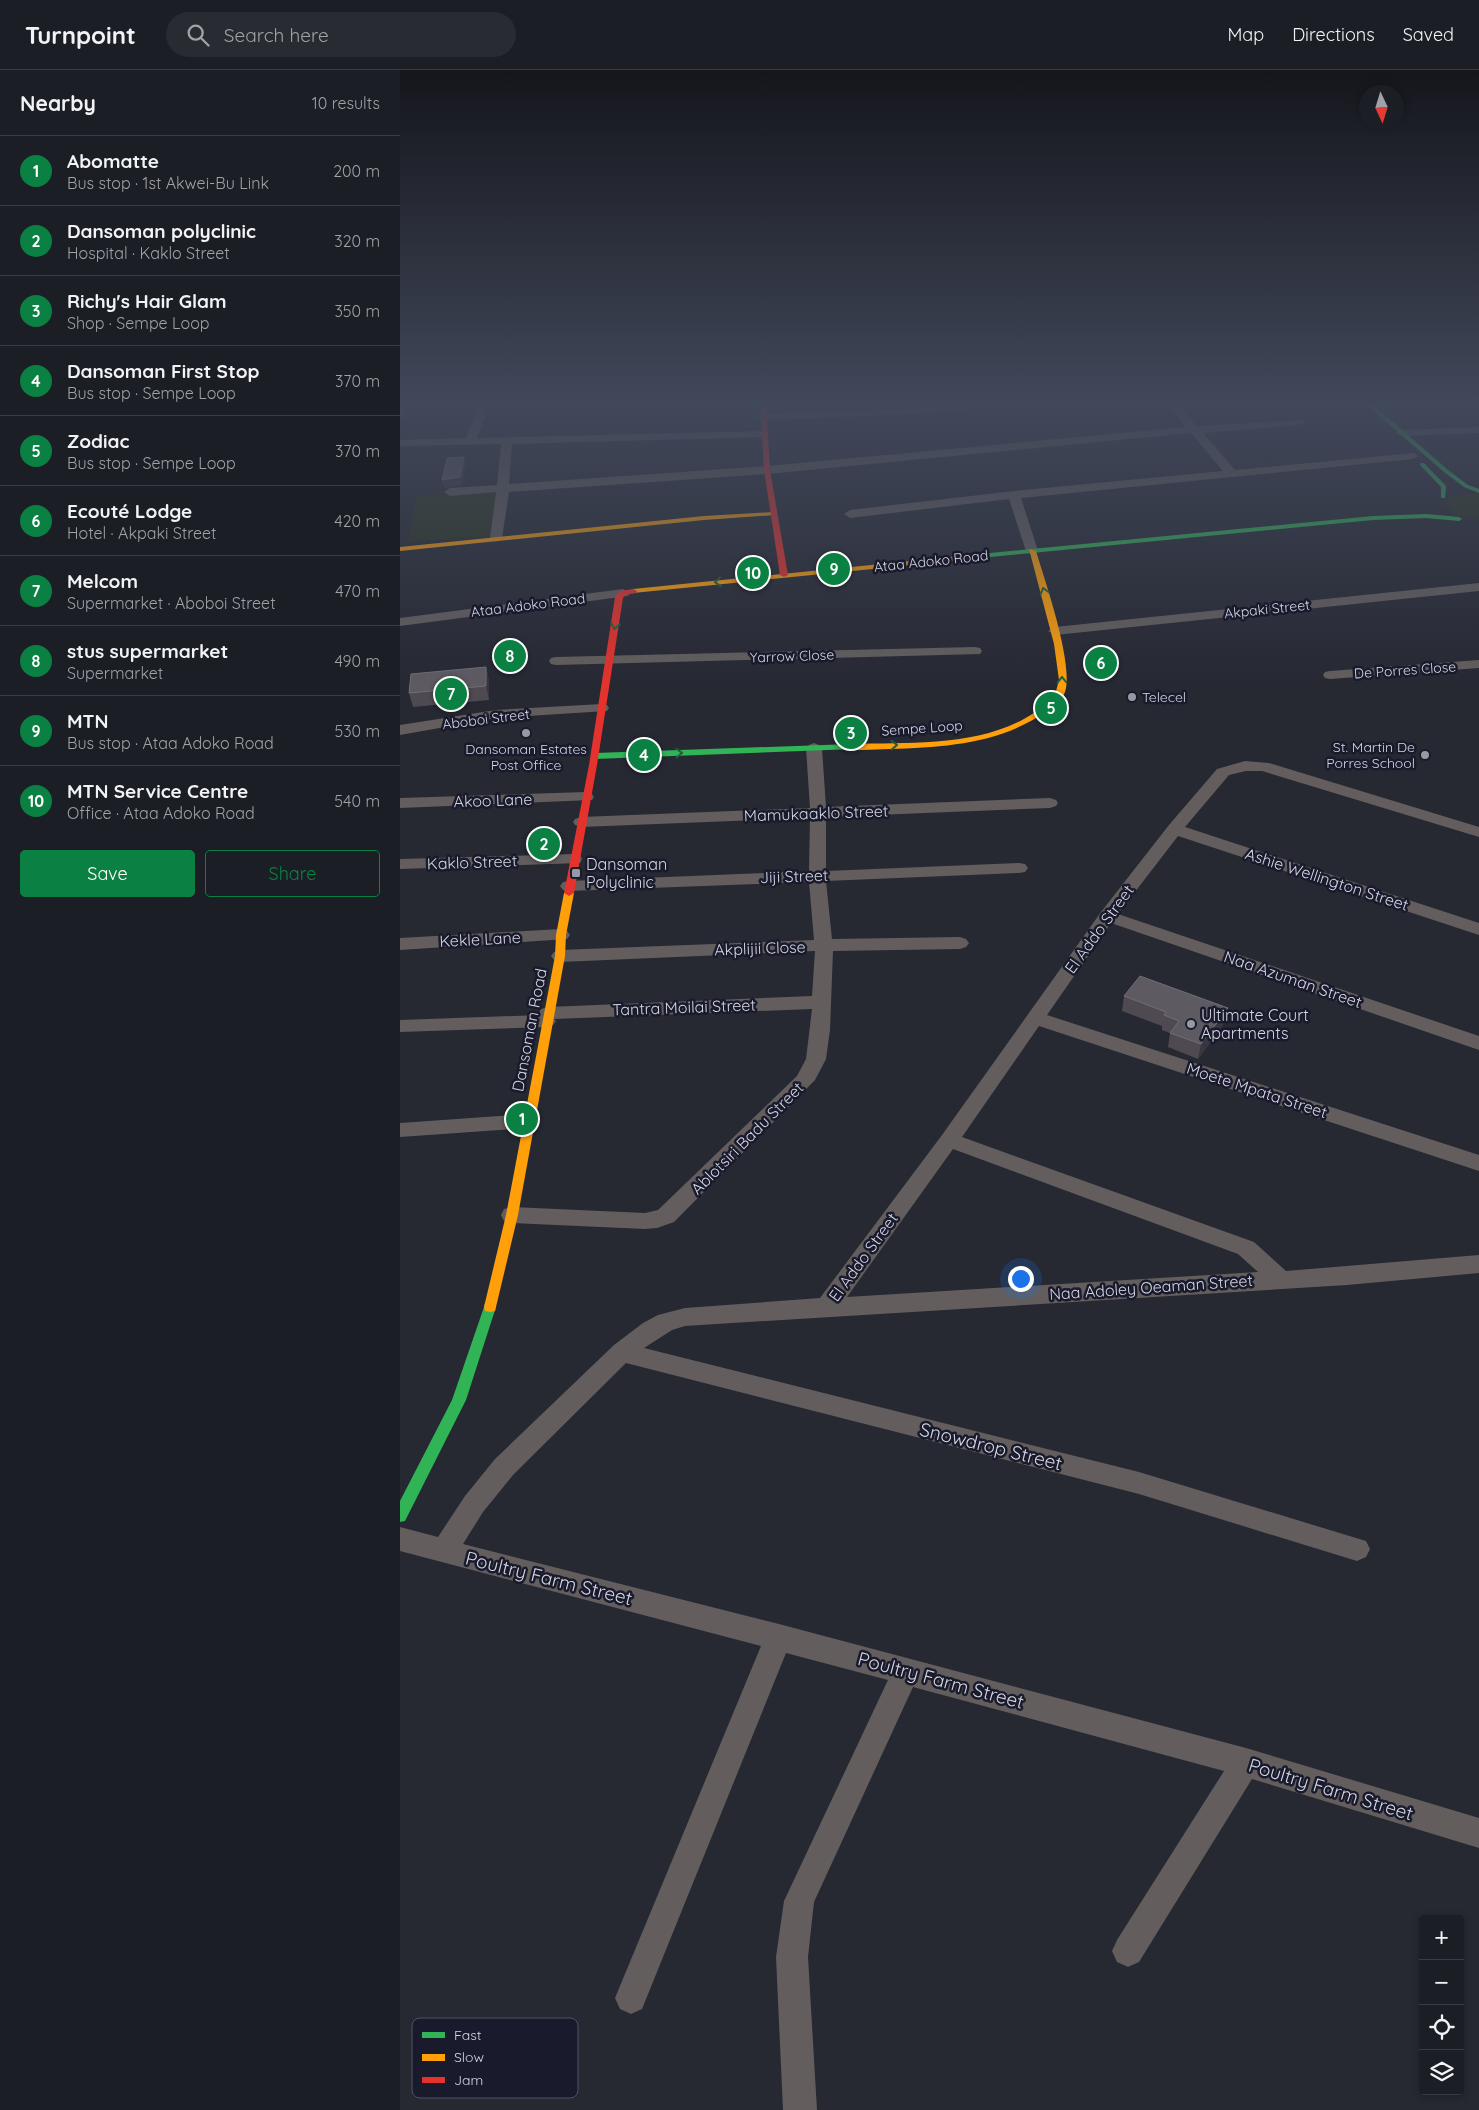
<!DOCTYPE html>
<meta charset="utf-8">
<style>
:root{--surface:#1c1e26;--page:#292b32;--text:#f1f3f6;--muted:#a0a2a7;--line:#3a3c43;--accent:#0b8043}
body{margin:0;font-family:Quicksand,sans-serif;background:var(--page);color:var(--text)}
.controls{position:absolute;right:15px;bottom:15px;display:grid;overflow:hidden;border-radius:5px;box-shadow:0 2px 8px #0003}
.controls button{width:45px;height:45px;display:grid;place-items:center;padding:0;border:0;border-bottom:1px solid var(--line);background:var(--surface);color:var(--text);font:25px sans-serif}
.compass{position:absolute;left:959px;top:15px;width:45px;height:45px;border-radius:50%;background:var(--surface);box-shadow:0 2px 8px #0003;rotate:176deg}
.you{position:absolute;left:620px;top:1208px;width:18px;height:18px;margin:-12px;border:4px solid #fff;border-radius:50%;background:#1a73e8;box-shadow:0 0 0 8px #1a73e833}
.badge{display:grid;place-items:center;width:32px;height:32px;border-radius:50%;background:var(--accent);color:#fff;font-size:16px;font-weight:700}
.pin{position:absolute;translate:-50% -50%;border:2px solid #fff;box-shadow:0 1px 5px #0006}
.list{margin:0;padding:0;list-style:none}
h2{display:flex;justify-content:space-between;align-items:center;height:65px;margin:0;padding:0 20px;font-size:21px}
h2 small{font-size:16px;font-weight:400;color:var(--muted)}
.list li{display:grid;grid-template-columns:32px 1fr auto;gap:15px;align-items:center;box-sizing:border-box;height:70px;padding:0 20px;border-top:1px solid var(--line)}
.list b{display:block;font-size:19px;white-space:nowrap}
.list p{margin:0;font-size:16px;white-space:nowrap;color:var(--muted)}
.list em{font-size:16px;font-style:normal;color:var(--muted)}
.actions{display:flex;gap:10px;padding:15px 20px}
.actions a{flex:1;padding:11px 0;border:1px solid var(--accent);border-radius:5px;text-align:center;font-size:18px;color:var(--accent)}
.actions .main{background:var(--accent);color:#fff}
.icon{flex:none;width:28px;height:28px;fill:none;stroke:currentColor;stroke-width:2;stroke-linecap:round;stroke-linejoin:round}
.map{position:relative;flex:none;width:1079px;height:2040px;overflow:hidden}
header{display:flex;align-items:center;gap:30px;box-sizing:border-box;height:70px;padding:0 25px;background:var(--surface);border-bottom:1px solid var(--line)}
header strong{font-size:24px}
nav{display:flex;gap:28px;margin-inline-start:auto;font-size:18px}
.search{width:350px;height:45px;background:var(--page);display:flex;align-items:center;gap:12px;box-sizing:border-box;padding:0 18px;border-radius:28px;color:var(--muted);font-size:19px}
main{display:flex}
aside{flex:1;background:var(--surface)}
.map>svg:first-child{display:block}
.green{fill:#29331e}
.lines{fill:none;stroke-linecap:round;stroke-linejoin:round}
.street{fill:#635e5d;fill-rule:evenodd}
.fast{fill:#30b455;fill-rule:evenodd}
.slow{fill:#ff9f0a;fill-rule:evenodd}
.jam{fill:#e5322d;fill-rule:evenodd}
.wall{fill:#4f4a52}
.shaded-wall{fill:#39363f}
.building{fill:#5d5a62;stroke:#706d76}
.oneway{stroke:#235f3e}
.poi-dot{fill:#9799a5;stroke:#191a2c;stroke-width:2}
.labels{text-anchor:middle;stroke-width:5;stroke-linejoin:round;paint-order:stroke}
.far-street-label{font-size:14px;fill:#d4d6e3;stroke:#191a2c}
.far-poi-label{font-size:14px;fill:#d4d6e3;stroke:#191a2c;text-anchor:start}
.street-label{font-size:16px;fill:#d4d6e3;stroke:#191a2c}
.poi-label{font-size:16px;fill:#d4d6e3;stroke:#191a2c;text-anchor:start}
.near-street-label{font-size:19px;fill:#d4d6e3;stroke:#191a2c}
.key{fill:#191a2c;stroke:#515263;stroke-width:1}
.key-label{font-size:14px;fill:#d4d6e3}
</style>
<header>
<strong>Turnpoint</strong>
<div class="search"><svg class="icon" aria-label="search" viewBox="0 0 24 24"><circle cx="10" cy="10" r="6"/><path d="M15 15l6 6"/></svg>Search here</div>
<nav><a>Map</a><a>Directions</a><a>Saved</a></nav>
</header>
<main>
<aside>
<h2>Nearby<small>10 results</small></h2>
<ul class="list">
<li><span class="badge">1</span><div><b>Abomatte</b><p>Bus stop · 1st Akwei-Bu Link</p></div><em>200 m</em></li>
<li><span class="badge">2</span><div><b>Dansoman polyclinic</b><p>Hospital · Kaklo Street</p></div><em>320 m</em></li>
<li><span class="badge">3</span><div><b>Richy's Hair Glam</b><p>Shop · Sempe Loop</p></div><em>350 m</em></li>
<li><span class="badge">4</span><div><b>Dansoman First Stop</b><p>Bus stop · Sempe Loop</p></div><em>370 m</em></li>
<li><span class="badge">5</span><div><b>Zodiac</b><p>Bus stop · Sempe Loop</p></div><em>370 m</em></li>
<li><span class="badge">6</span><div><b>Ecouté Lodge</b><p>Hotel · Akpaki Street</p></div><em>420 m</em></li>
<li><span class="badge">7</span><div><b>Melcom</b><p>Supermarket · Aboboi Street</p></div><em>470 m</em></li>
<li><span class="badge">8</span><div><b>stus supermarket</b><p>Supermarket</p></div><em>490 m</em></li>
<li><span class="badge">9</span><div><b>MTN</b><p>Bus stop · Ataa Adoko Road</p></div><em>530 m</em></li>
<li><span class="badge">10</span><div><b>MTN Service Centre</b><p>Office · Ataa Adoko Road</p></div><em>540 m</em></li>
</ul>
<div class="actions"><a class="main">Save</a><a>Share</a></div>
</aside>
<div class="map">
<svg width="1079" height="2040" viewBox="0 0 1079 2040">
<rect width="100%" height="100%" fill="#262832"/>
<g class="green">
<polygon points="97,420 93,466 8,472 16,426"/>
<polygon points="1062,424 1079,424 1079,450 1056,445 1046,436 1045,432 1048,428"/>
</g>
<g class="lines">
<g class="street">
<polygon points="0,330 10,330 5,345 0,348"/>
<polygon points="80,330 91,330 77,368 364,361 370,364 364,367 112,374 109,414 367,396 786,357 764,330 775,330 797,356 903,350 905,352 899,355 803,363 835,400 1013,383 1019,386 1013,389 621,428 638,481 632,485 626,481 609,429 450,448 444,444 450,440 614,421 823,401 791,363 367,404 109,422 102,468 96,472 90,468 96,422 50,426 44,422 50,418 97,415 101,374 0,376 0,370 66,368"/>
<polygon points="588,330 633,330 628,333 511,344 363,350 358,347 363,344 511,338"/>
<polygon points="1079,357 1079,363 1001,366 995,363 1001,360"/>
<polygon points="1079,513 1079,521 655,565 648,561 655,557"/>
<polygon points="223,519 230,523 228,526 0,556 0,548"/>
<polygon points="575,577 580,578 582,581 580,584 156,595 151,594 149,591 151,588 156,587"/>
<polygon points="1079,590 1079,598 930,609 925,608 923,605 925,602 930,601"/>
<polygon points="202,634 207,635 209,638 207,641 96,648 0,665 0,655 96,640"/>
<polygon points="414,673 419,675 422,678 426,737 650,728 656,730 658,733 656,736 650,738 426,747 426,801 619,793 625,794 628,798 625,802 619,803 426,811 432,869 560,867 566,869 569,873 566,877 560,879 433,881 430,960 426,989 415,1010 274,1152 257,1158 245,1159 112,1153 104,1151 101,1145 104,1139 112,1137 245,1143 258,1140 397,1006 406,989 412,939 154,949 156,951 153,955 146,957 0,962 0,950 140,945 139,943 141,939 148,937 412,926 415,881 160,892 154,890 151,886 154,882 160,880 414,870 409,812 169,821 163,820 160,816 163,812 169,811 409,801 410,748 181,757 175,755 173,752 175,749 181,747 410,738 406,678 409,675"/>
<path d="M 845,691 L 869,693 L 1079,757 L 1079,767 L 862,701 L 846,701 L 829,705 L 785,757 L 1079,853 L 1079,865 L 778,766 L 718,844 L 1079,966 L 1079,980 L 711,853 L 647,945 L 1079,1085 L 1079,1101 L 639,956 L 562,1067 L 854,1172 L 886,1201 L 1079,1185 L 1079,1203 L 947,1215 L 285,1256 L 272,1260 L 244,1278 L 739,1402 L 966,1471 L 970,1479 L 966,1487 L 957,1491 L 739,1424 L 226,1293 L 113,1405 L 83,1442 L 63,1474 L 379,1554 L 846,1678 L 1079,1748 L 1079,1778 L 852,1709 L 739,1892 L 728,1897 L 717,1892 L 712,1881 L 717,1870 L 824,1701 L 513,1617 L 414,1832 L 408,1887 L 417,2040 L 383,2040 L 376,1887 L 384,1831 L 488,1610 L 386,1583 L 242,1939 L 231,1944 L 220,1939 L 215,1928 L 361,1576 L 0,1481 L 0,1457 L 38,1467 L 65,1426 L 95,1389 L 214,1275 L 243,1253 L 258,1245 L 285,1238 L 420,1228 L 542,1065 L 701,842 L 769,755 L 817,699 ZM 553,1079 L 838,1184 L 858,1202 L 447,1227 Z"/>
<polygon points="186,722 192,724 194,727 192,730 0,738 0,728"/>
<polygon points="174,784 180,785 182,789 180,793 0,799 0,789"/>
<polygon points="161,859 167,861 170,865 167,869 0,880 0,868"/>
<polygon points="129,1044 136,1046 139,1051 136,1056 129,1058 0,1067 0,1053"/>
</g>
<g class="fast">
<polygon points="961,330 968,330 1048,400 1068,415 1079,419 1079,423 1064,417 1044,402"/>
<polygon points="1020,393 1024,393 1046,416 1045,428 1041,428 1041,417 1020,395"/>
<polygon points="1026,444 1059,447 1062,449 1059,451 1026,448 973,450 580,488 576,486 580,484 973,446"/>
<polygon points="451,674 454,675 454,679 195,689 191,686 195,683"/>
<polygon points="90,1232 95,1233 96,1237 66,1330 5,1451 0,1452 0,1431 52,1330 84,1237 85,1233"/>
</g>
<g class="slow">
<polygon points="373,442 375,443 375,445 304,450 0,481 0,477 304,446"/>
<path d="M 629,479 L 636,481 C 645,511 674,594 665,622 C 662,630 653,636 647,641 C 600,674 545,677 490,679 C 476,679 461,681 448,679 L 448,675 L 451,674 C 520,672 604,679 655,625 L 659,610 L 654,574 Z"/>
<polygon points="580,484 583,484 583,488 233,523 229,521 233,519"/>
<polygon points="169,820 174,823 166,865 165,886 118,1145 96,1237 95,1241 90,1242 85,1241 84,1237 106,1145 155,886 156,865 164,823"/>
</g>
<g class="jam">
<polygon points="360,330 366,330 370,400 388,505 384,507 380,505 364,400"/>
<polygon points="233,519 237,521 236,523 225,525 223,528 197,695 174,823 169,826 164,823 189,695 215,527 220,521"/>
</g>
</g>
<g class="wall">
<polygon points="86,597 89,611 89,630 13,637 9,623"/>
<polygon points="724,926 828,938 825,952 798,989 768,977 770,963 762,960 762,956 722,941"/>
</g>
<g class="shaded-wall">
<polygon points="64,387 66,395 62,415 44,418 42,410"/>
<polygon points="86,597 89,611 89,630 86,616"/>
<polygon points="828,938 825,952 798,989 801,974"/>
</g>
<g class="building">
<polygon points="64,387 60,407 42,410 47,388"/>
<polygon points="86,597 86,616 9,623 11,604"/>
<polygon points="740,906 828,938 801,974 770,963 779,951 764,945 766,942 724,926"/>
</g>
<defs><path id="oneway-chevron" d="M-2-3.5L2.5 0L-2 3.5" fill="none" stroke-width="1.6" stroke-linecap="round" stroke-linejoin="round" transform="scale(1.25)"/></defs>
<g class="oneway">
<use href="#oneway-chevron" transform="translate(318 512) rotate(175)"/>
<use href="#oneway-chevron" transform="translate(644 521) rotate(-106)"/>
<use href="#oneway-chevron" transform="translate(215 556) rotate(99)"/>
<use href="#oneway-chevron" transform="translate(662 610) rotate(-91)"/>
<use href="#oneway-chevron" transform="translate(494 675) rotate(-2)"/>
<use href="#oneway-chevron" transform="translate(279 683) rotate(-2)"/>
</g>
<linearGradient id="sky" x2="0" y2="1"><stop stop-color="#15161c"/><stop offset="0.54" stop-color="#41485a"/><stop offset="1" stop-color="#41485a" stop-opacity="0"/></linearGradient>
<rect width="1079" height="616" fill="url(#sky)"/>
<g class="poi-dot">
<circle cx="732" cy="627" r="5"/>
<circle cx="126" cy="663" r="5"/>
<circle cx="1025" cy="685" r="5"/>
<rect x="171" y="798" width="10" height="10" rx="2.5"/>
<circle cx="791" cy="954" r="5"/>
</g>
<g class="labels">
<g class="far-street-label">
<text transform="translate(531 491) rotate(-6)" y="5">Ataa Adoko Road</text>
<text transform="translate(128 535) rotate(-7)" y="5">Ataa Adoko Road</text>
<text transform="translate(867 539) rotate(-6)" y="5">Akpaki Street</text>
<text transform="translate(392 586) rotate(-2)" y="5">Yarrow Close</text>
<text transform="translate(1005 600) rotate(-4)" y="5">De Porres Close</text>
<text transform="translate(86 649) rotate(-7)" y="5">Aboboi Street</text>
<text transform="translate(522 658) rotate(-4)" y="5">Sempe Loop</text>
</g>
<g class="far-poi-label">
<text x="742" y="632">Telecel</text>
<text x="1015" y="682" text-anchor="end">St. Martin De<tspan x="1015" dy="16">Porres School</tspan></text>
<text x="126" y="684" text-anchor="middle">Dansoman Estates<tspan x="126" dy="16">Post Office</tspan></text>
</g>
<g class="street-label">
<text transform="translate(93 730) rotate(-2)" y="6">Akoo Lane</text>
<text transform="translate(416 743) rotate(-2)" y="6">Mamukaaklo Street</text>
<text transform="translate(72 792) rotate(-2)" y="6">Kaklo Street</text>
<text transform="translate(394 806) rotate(-2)" y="6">Jiji Street</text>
<text transform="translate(927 809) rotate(18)" y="6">Ashie Wellington Street</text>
<text transform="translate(699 859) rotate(-54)" y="6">El Addo Street</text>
<text transform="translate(80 869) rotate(-3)" y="6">Kekle Lane</text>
<text transform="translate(360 878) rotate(-2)" y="6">Akplijii Close</text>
<text transform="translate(893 909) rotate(19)" y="6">Naa Azuman Street</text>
<text transform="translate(284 937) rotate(-2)" y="6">Tantra Moilai Street</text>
<text transform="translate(129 960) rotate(-79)" y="6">Dansoman Road</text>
<text transform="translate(857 1020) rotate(18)" y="6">Moete Mpata Street</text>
<text transform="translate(347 1068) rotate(-45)" y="6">Ablotsiri Badu Street</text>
<text transform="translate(463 1187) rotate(-54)" y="6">El Addo Street</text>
<text transform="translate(751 1217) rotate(-4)" y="6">Naa Adoley Oeaman Street</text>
</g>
<g class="poi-label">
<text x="186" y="800">Dansoman<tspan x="186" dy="18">Polyclinic</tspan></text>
<text x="801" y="951">Ultimate Court<tspan x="801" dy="18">Apartments</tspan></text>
</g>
<g class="near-street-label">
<text transform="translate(591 1376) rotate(14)" y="7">Snowdrop Street</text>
<text transform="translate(149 1508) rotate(14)" y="7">Poultry Farm Street</text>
<text transform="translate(541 1610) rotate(15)" y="7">Poultry Farm Street</text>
<text transform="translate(931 1719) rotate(17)" y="7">Poultry Farm Street</text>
</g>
</g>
<rect x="12" y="1948" width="166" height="80" rx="8" class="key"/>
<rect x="22" y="1962" width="23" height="6" fill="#30b455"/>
<rect x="22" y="1984" width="23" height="7" fill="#ff9f0a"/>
<rect x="22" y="2007" width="23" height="6" fill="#e5322d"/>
<g class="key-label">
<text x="54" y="1970">Fast</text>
<text x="54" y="1992">Slow</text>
<text x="54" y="2015">Jam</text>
</g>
</svg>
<div class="controls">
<button>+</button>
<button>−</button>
<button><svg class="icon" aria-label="locate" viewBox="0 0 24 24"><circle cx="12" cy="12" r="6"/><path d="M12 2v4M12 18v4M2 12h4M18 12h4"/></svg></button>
<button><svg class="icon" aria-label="layers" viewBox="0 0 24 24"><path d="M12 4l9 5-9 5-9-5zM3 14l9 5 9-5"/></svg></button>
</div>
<svg class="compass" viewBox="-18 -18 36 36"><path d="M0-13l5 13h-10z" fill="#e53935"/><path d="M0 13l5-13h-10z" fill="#a0a2a7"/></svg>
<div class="you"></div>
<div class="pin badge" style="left:122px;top:1049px">1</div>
<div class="pin badge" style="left:144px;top:774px">2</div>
<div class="pin badge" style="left:451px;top:663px">3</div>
<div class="pin badge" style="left:244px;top:685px">4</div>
<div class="pin badge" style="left:651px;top:638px">5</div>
<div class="pin badge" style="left:701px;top:593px">6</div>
<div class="pin badge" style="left:51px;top:624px">7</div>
<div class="pin badge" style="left:110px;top:586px">8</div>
<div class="pin badge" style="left:434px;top:499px">9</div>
<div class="pin badge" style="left:353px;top:503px">10</div>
</div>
</main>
